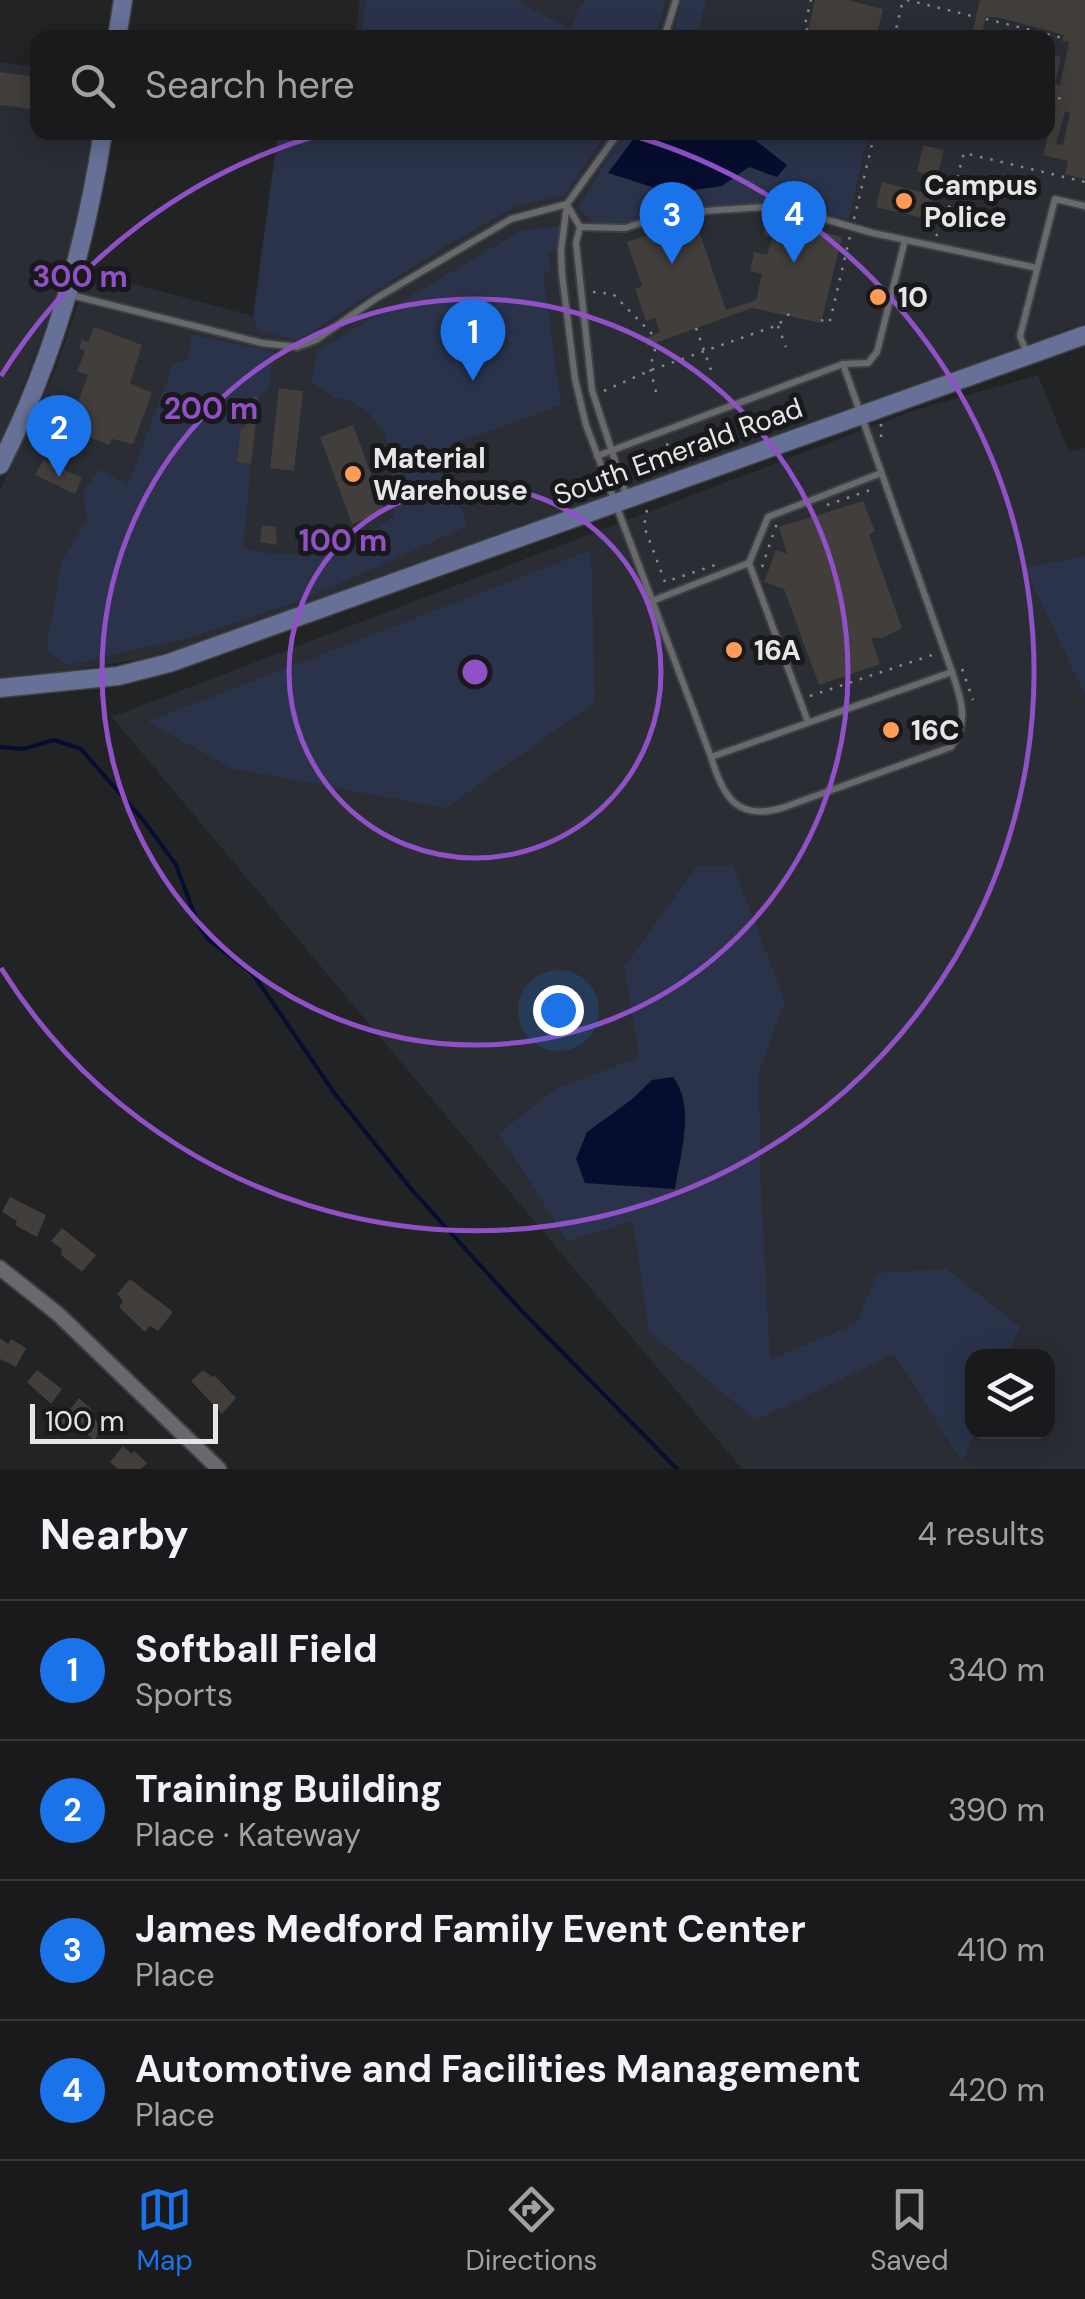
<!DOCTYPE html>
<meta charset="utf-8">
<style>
:root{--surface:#1a1a1c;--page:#272729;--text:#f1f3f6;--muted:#9fa1a3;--line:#38383b;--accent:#1a73e8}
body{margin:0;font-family:"DM Sans",sans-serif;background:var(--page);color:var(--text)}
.controls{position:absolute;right:30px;bottom:30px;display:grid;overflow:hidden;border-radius:20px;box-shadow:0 5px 25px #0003}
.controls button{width:90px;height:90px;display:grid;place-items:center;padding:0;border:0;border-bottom:2px solid var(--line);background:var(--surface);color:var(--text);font:50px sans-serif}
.scale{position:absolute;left:30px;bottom:25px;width:188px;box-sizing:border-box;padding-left:10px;border:5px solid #e5e6e8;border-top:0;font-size:28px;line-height:35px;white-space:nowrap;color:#e5e6e8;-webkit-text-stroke:8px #19191c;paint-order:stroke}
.you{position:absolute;left:558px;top:1010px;width:35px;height:35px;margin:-25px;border:8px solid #fff;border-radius:50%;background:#1a73e8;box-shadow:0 0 0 15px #1a73e833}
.badge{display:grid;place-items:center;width:65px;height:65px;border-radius:50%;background:var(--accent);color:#fff;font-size:32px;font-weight:700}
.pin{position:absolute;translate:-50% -82px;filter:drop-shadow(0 2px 5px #0008)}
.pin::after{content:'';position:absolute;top:52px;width:35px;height:30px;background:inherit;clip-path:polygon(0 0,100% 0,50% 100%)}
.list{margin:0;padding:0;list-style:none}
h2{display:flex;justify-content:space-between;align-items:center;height:130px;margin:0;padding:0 40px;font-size:42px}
h2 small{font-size:32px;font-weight:400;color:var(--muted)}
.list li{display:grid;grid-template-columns:65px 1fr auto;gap:30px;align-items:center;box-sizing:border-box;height:140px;padding:0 40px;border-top:2px solid var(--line)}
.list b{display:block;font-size:38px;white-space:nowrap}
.list p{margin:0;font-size:32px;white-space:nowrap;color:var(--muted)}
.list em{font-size:32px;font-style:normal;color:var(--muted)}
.icon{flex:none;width:55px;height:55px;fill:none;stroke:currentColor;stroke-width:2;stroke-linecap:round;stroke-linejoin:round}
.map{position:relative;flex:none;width:1085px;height:1469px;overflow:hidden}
.search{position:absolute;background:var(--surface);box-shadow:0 5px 25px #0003;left:30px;right:30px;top:30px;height:110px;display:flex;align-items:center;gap:25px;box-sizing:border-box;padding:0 35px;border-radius:20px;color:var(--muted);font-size:38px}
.sheet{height:690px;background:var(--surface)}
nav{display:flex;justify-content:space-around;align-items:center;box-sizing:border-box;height:140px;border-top:2px solid var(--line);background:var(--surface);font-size:28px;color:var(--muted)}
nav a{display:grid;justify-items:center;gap:5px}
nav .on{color:var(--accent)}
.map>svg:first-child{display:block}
.built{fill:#2a2d34;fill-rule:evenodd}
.green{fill:#2b334a}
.water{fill:#070d2e}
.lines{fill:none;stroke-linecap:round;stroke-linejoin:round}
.stream{stroke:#070d2e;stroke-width:4}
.building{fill:#413e3c;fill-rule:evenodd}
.lane-casing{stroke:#3f4042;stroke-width:10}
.street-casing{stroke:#3f4042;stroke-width:18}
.secondary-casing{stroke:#3f4042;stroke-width:21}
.path{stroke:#88898b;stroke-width:2.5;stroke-dasharray:2.5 8;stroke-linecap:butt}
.lane{stroke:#68696c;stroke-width:6}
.street{stroke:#68696c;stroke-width:14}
.secondary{stroke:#677096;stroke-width:18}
.ring{fill:none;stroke:#9051c7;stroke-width:5}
.poi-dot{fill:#fe9c57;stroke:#19191c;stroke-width:4}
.labels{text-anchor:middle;stroke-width:10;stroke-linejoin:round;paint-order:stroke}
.poi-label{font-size:28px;font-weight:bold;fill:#e5e6e8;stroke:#19191c;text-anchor:start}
.street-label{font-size:28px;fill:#e5e6e8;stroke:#19191c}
.centre{fill:#9051c7;stroke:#19191c;stroke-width:5}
.ring-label{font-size:30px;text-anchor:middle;font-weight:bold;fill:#9051c7;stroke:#19191c;stroke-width:10;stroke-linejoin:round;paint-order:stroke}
</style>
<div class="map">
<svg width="1085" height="1469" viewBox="0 0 1085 1469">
<rect width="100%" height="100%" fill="#222325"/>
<g class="built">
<polygon points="360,0 1085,0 1085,323 204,641 141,659 36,676 0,678 0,490 56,368 89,272 253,316 278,133 1048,132 1048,38 355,37"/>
<polygon points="0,62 37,67 38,132 94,133 65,276 0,447"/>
<path d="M 1038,375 L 1069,452 L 1085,448 L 1085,1469 L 742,1469 L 112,717 L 915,410 ZM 972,1356 L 1048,1356 L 1048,1432 L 972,1432 Z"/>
</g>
<g class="green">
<polygon points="366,0 523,0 522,4 569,28 585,0 666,0 655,37 361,37"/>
<polygon points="682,0 706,0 697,37 672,37"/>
<polygon points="278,133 278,132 606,133 565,195 515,207 446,246 297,341 258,330 253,317"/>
<polygon points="623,133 868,133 849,219 766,203 681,209 623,226 595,223 578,208"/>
<path d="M 559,226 L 565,233 L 561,250 L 549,253 L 550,272 L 543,272 L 561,405 L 422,456 C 452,474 455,495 468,526 L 305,599 L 191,637 L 68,665 L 46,651 L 61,562 L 87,520 L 83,493 L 98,469 L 128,485 L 174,362 L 187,360 L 192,335 L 275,352 L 268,389 L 259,397 L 253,397 L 252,407 L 247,407 L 244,428 L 241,429 L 237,461 L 251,464 L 243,549 C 311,561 338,557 394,516 L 387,436 L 368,412 L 346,399 L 333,397 L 311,382 L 317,351 L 521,231 Z"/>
<polygon points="591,550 595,702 446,808 234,769 147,722"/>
<polygon points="1085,556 1085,695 1025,568"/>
<polygon points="697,866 733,866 785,1001 759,1072 760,1168 770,1360 857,1323 877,1273 947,1269 1020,1327 1007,1356 972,1356 975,1432 962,1462 894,1354 756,1420 649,1332 633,1221 567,1241 499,1133 554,1090 639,1057 624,967"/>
</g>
<g class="water">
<polygon points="638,133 746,133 787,165 777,177 749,167 722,186 671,193 608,173"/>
<path d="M 673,1077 C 696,1106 680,1155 675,1189 L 585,1183 L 576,1159 L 587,1132 L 631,1100 L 652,1080 Z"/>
</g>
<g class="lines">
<polyline class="stream" points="0,747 23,749 54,740 81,749 144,821 176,865 199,926 209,940 253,974 335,1094 412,1190 519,1308 677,1469"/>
</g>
<g class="building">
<polygon points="815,0 848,0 883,9 876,38 806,38"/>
<path d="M 980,0 L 1085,0 L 1085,179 L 1065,174 L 1068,161 L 1043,155 L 1056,108 L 1048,106 L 1048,53 L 1061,57 L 1055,83 L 1060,86 L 1069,42 L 1062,41 L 1064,35 L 996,17 L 986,17 L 981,38 L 971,38 ZM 1065,111 L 1070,113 L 1063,145 L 1056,144 Z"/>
<polygon points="0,72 38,77 38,110 0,105"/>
<polygon points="923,145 944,150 937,177 917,172"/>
<polygon points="882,182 933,195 927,219 876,207"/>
<polygon points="768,218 842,237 821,323 752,308 647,346 645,339 660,332 655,318 646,321 635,289 642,286 627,242 695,219 726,310 756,300 762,274 750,271 754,252 767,255 772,238 763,235"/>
<polygon points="94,327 142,345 130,383 152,393 133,444 112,439 109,445 68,429 88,375 77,371 85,351 79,348 82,340 88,342"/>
<polygon points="279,388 303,391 294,471 270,468"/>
<polygon points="253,396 259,397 251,464 237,462 241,428 244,428 247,407 252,407"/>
<polygon points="353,425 385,512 352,524 320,437"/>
<polygon points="43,460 82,478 75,494 35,475"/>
<polygon points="863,501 875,531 869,535 902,628 882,638 871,638 880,664 819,685 784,589 764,582 776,550 787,554 779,527"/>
<polygon points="262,525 276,527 277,545 260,542"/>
<polygon points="331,532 332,545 315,546 316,551 300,552 299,534"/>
<polygon points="10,1197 46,1215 37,1237 15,1225 17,1221 2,1212"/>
<polygon points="62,1228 96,1255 82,1272 61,1255 62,1249 51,1241"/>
<polygon points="130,1279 173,1312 158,1331 150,1326 145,1332 119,1307 123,1301 117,1294"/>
<polygon points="0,1338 8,1344 11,1339 26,1348 16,1367 0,1359"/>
<polygon points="37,1370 62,1389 51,1404 27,1382"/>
<polygon points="203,1370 212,1377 214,1375 236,1398 222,1414 191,1381"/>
<polygon points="79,1398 92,1410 89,1415 105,1427 94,1440 74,1422 69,1430 60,1422"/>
<polygon points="123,1446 132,1454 134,1451 147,1463 141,1469 118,1469 110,1462"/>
</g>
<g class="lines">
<defs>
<g id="lane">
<polyline points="664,38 676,0"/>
<polyline points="567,204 561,250 562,274 575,379 586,425 711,757 952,672 843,364"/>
<polyline points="567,205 580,227 576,243 592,390 627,498"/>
<polyline points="580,227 625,228 673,213 765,207 786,208 873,233 1037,268"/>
<polyline points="71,295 262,343 297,347 316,340 375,299 511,219 567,204 619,132"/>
<polyline points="1026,351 1020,336 1055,199 1085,206"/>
<polyline points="597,456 843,364 868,363 877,352 905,240"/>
<polyline points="749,563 808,722"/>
<polyline points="652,601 749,563 768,517 881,473"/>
<path d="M 711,757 C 723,797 737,821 782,808 L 951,747 C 970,722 961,699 952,672"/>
</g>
<polyline id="street" points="0,1268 58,1314 219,1469"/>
<g id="secondary">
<polyline points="117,38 123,0"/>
<path d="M 0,465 C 53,361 85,248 103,132"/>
<polyline points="0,688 118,676 169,663 1085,335"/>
</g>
</defs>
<use href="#lane" class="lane-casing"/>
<use href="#street" class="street-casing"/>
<use href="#secondary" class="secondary-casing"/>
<g class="path">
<polyline points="907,0 976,17"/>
<polyline points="986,19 1063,38"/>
<polyline points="808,30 804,28 811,0"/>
<polyline points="819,38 820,35"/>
<polyline points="894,38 903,0"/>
<polyline points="1048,95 1065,100"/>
<polyline points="854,219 875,132"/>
<polyline points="936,236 944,226 964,153 1085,182"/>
<polyline points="593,292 613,294 653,335"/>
<polyline points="821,320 829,323 831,317 850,236"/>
<polyline points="778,326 786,347"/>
<polyline points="696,328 712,373"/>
<polyline points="604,391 651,370 778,325 790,313"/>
<polyline points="656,392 650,368 657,342"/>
<polyline points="881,424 881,441"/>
<polyline points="642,479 666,450 668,441"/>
<polyline points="827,505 876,488"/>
<polyline points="647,510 644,526 665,582 718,564"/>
<polyline points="762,567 777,523"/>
<polyline points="962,669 973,700"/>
<polyline points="810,696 935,654"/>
</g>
<use href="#lane" class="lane"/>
<use href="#street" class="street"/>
<use href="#secondary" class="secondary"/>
</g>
<g class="ring">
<circle cx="475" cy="672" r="186"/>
<circle cx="475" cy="672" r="373"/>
<path d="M1 376A559 559 0 0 1 326 133M624 133A559 559 0 1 1 1 968"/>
</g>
<g class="poi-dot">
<circle cx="904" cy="201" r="10"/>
<circle cx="878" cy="297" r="10"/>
<circle cx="353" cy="474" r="10"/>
<circle cx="734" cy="650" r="10"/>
<circle cx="891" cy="730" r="10"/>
</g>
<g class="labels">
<g class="poi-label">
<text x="924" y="195">Campus<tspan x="924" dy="32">Police</tspan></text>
<text x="898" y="307">10</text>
<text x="373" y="468">Material<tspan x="373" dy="32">Warehouse</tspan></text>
<text x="754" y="660">16A</text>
<text x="911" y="740">16C</text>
</g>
<g class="street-label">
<text transform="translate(678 451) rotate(-20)" y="10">South Emerald Road</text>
</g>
</g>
<circle cx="475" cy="672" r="15" class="centre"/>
<g class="ring-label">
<text x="80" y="287">300 m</text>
<text x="211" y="419">200 m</text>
<text x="343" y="551">100 m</text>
</g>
</svg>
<div class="controls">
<button><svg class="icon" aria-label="layers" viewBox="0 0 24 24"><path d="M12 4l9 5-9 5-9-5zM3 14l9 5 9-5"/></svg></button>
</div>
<div class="scale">100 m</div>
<div class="you"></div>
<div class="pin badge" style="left:473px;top:381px">1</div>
<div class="pin badge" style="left:59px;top:477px">2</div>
<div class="pin badge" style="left:672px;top:264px">3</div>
<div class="pin badge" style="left:794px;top:263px">4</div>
<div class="search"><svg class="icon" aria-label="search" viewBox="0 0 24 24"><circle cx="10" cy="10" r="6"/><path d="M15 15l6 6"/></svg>Search here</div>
</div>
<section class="sheet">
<h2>Nearby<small>4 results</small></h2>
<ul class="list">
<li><span class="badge">1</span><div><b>Softball Field</b><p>Sports</p></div><em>340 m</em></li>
<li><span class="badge">2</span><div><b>Training Building</b><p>Place · Kateway</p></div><em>390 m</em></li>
<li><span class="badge">3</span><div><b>James Medford Family Event Center</b><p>Place</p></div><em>410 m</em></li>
<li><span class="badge">4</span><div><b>Automotive and Facilities Management</b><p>Place</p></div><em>420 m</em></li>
</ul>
</section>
<nav>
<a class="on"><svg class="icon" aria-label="map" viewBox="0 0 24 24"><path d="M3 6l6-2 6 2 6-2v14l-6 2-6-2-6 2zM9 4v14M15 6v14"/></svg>Map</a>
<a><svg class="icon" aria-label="directions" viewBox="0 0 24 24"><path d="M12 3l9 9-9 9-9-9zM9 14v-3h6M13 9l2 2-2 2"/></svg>Directions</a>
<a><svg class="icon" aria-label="saved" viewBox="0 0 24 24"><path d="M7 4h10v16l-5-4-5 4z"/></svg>Saved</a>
</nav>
